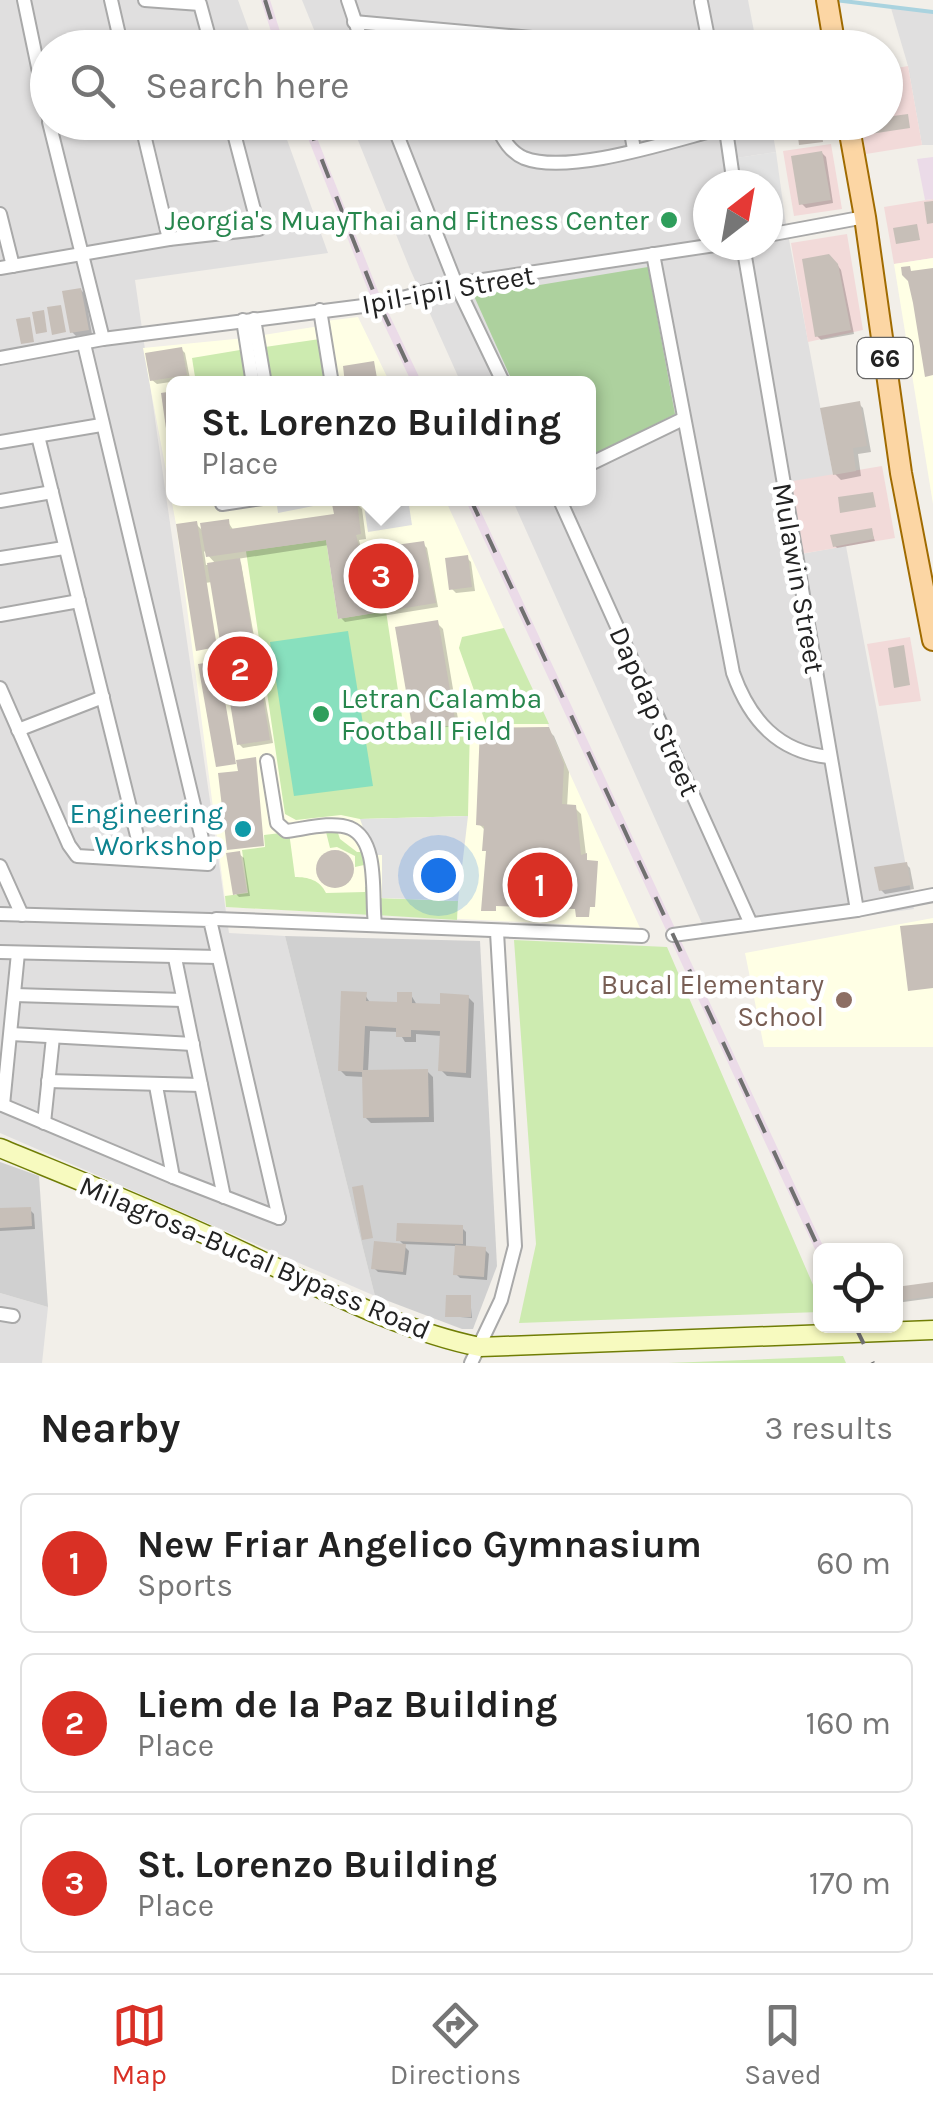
<!DOCTYPE html>
<style>
:root{--surface:#fff;--page:#f6f6f6;--text:#222;--muted:#767676;--line:#e0e0e0;--accent:#d93025}
body{margin:0;font-family:Karla,sans-serif;background:var(--page);color:var(--text)}
.controls{position:absolute;right:30px;bottom:30px;display:grid;overflow:hidden;border-radius:15px;box-shadow:0 2px 8px #0004}
.controls button{width:90px;height:90px;display:grid;place-items:center;padding:0;border:0;border-bottom:2px solid var(--line);background:var(--surface);color:var(--text);font:50px sans-serif}
.compass{position:absolute;left:693px;top:170px;width:90px;height:90px;border-radius:50%;background:var(--surface);box-shadow:0 2px 8px #0004;rotate:31deg}
.you{position:absolute;left:438px;top:875px;width:35px;height:35px;margin:-25px;border:8px solid #fff;border-radius:50%;background:#1a73e8;box-shadow:0 0 0 15px #1a73e833}
.badge{display:grid;place-items:center;width:65px;height:65px;border-radius:50%;background:var(--accent);color:#fff;font-size:32px;font-weight:700}
.pin{position:absolute;translate:-50% -50%;border:5px solid #fff;box-shadow:0 2px 10px #0006}
.popup{position:absolute;left:166px;top:376px;width:430px;height:130px;box-sizing:border-box;display:grid;place-content:center;border-radius:15px;background:var(--surface);filter:drop-shadow(0 2px 8px #0005);font-size:32px;white-space:nowrap;color:var(--muted)}
.popup b{font-size:38px;color:var(--text)}
.popup::after{content:'';position:absolute;left:50%;top:100%;margin-left:-20px;border:20px solid transparent;border-top-color:var(--surface)}
.list{margin:0;padding:0;list-style:none}
h2{display:flex;justify-content:space-between;align-items:center;height:130px;margin:0;padding:0 40px;font-size:42px}
h2 small{font-size:32px;font-weight:400;color:var(--muted)}
.list li{display:grid;grid-template-columns:65px 1fr auto;gap:30px;align-items:center;box-sizing:border-box;height:140px;margin:0 20px 20px;padding:0 20px;border:2px solid var(--line);border-radius:15px}
.list b{display:block;font-size:38px;white-space:nowrap}
.list p{margin:0;font-size:32px;white-space:nowrap;color:var(--muted)}
.list em{font-size:32px;font-style:normal;color:var(--muted)}
.icon{flex:none;width:55px;height:55px;fill:none;stroke:currentColor;stroke-width:2;stroke-linecap:round;stroke-linejoin:round}
.map{position:relative;flex:none;width:933px;height:1363px;overflow:hidden}
.search{position:absolute;background:var(--surface);box-shadow:0 2px 8px #0004;left:30px;right:30px;top:30px;height:110px;display:flex;align-items:center;gap:25px;box-sizing:border-box;padding:0 35px;border-radius:55px;color:var(--muted);font-size:38px}
.sheet{height:610px;background:var(--surface)}
nav{display:flex;justify-content:space-around;align-items:center;box-sizing:border-box;height:140px;border-top:2px solid var(--line);background:var(--surface);font-size:28px;color:var(--muted)}
nav a{display:grid;justify-items:center;gap:5px}
nav .on{color:var(--accent)}
.map>svg:first-child{display:block}
.residential{fill:#e0dfdf}
.commercial{fill:#f2dad9}
.industrial{fill:#ebdbe8}
.education{fill:#ffffe5}
.religious{fill:#d0d0d0}
.grass{fill:#cdebb0}
.forest{fill:#add19e}
.pitch{fill:#88e0be}
.parking{fill:#e2e2e2}
.shadow{fill:#0003;fill-rule:evenodd}
.lines{fill:none;stroke-linecap:round;stroke-linejoin:round}
.stream{stroke:#aad3df;stroke-width:4}
.building{fill:#c7bfb8}
.street-casing{stroke:#a9a9a9;stroke-width:16}
.secondary-casing{stroke:#707d05;stroke-width:21}
.primary-casing{stroke:#a06b00;stroke-width:24}
.street{stroke:#fff;stroke-width:12}
.secondary{stroke:#f7fabf;stroke-width:18}
.primary{stroke:#fcd6a4;stroke-width:20}
.rail{stroke:#707070;stroke-width:4;stroke-dasharray:20 20;stroke-linecap:butt}
.leisure-dot{fill:#2e9e5b;stroke:#fff;stroke-width:4}
.culture-dot{fill:#0f9aa8;stroke:#fff;stroke-width:4}
.education-dot{fill:#8d6e63;stroke:#fff;stroke-width:4}
.labels{text-anchor:middle;stroke-width:9;stroke-linejoin:round;paint-order:stroke}
.shield{fill:#fff;stroke:#646464;stroke-width:2.5}
.shield-label{font-size:25px;font-weight:bold;fill:#222}
.leisure-label{font-size:28px;fill:#27864d;stroke:#fff;text-anchor:end}
.street-label{font-size:28px;fill:#222;stroke:#fff}
.culture-label{font-size:28px;fill:#0d838f;stroke:#fff;text-anchor:end}
.education-label{font-size:28px;fill:#785e54;stroke:#fff;text-anchor:end}
</style>
<div class="map">
<svg width="933" height="1363" viewBox="0 0 933 1363">
<rect width="100%" height="100%" fill="#f2efe9"/>
<g class="residential">
<polygon points="0,0 238,0 255,47 48,48 48,122 281,123 328,253 135,280 229,933 285,936 375,1296 0,1133"/>
<polygon points="302,0 748,0 757,47 321,47"/>
<polygon points="891,8 933,12 933,145 922,145 908,66"/>
<polygon points="351,123 771,123 776,152 737,158 741,185 708,185 708,245 768,245 768,221 785,218 833,475 788,483 801,554 846,546 914,909 708,937 512,499 588,498 588,384 461,383 410,269"/>
<polygon points="0,1293 48,1307 42,1363 0,1363"/>
</g>
<g class="commercial">
<polygon points="908,66 922,145 866,154 861,123 886,122 886,70"/>
<polygon points="831,144 842,209 794,216 783,151"/>
<polygon points="933,199 933,258 894,264 884,207"/>
<polygon points="847,234 863,330 808,342 791,243"/>
<polygon points="882,466 895,538 800,554 787,482"/>
<polygon points="910,637 921,701 879,706 867,644"/>
</g>
<g class="industrial">
<polygon points="261,0 270,0 285,47 276,47"/>
<polygon points="302,123 311,123 378,291 422,383 412,383 370,295"/>
<polygon points="933,157 933,199 925,200 917,159"/>
<polygon points="465,499 475,499 825,1250 820,1250 820,1260"/>
</g>
<g class="education">
<polygon points="933,258 933,504 894,264"/>
<polygon points="358,317 390,383 174,384 174,498 445,499 640,928 226,907 176,524 143,348 245,338 326,325 326,321"/>
<polygon points="933,918 933,1047 764,1047 745,953"/>
</g>
<g class="religious">
<polygon points="285,936 480,941 497,1266 473,1329 462,1329 375,1296"/>
<polygon points="0,1162 39,1176 48,1307 0,1293"/>
</g>
<g class="grass">
<polygon points="320,339 326,383 270,383 265,347"/>
<polygon points="246,349 251,383 196,383 192,358"/>
<polygon points="326,540 338,619 386,611 404,730 470,724 468,816 360,819 341,815 296,820 285,814 246,551"/>
<polygon points="504,628 549,724 486,724 459,648 462,637"/>
<polygon points="337,830 340,839 357,852 363,852 364,865 355,867 355,856 337,847 330,848 326,832"/>
<path d="M 289,832 L 295,877 C 308,877 320,880 326,893 L 365,892 L 365,887 L 372,887 L 372,915 L 226,907 L 225,896 L 248,893 L 242,850 L 265,847 L 264,835 Z"/>
<polygon points="376,898 458,901 457,920 376,915"/>
<polygon points="514,940 667,947 820,1301 820,1312 519,1323 536,1244"/>
<polygon points="843,1356 846,1363 668,1363"/>
</g>
<polygon class="forest" points="648,267 675,414 589,458 588,384 513,383 474,296"/>
<polygon class="pitch" points="348,631 373,786 294,796 270,642"/>
<g class="parking">
<polygon points="776,152 785,218 768,221 768,185 741,185 736,158"/>
<polygon points="276,498 349,498 349,499 278,513"/>
<polygon points="363,499 408,499 412,525 368,532"/>
<polygon points="468,816 458,901 382,898 382,855 373,855 360,819"/>
</g>
<g class="shadow">
<polygon points="898,73 902,87 894,88 886,80 888,92 886,92 886,76 891,81"/>
<polygon points="822,153 826,157 833,203 806,208 802,204"/>
<polygon points="836,263 841,270 854,334 821,340 817,336"/>
<polygon points="81,290 85,294 92,334 76,336 72,332"/>
<polygon points="181,349 185,353 190,379 157,384 152,380"/>
<polygon points="859,404 863,408 871,452 858,454 861,476 841,480 835,474"/>
<path d="M 356,503 L 362,509 L 366,539 L 359,540 L 362,552 L 423,544 L 427,548 L 438,607 L 345,622 L 341,618 L 329,545 L 237,559 L 241,563 L 273,743 L 243,748 L 239,744 L 212,582 L 205,583 L 196,524 L 204,532 L 228,522 L 234,531 L 336,516 ZM 204,551 L 216,564 L 206,565 Z"/>
<polygon points="871,530 875,541 837,548 835,546"/>
<polygon points="467,558 471,562 475,591 456,593 452,589"/>
<polygon points="437,623 443,629 459,725 420,731 414,725"/>
<polygon points="548,730 554,736 569,772 567,807 575,808 581,814 587,863 578,908 489,854 485,850 485,830 479,824"/>
<circle cx="336" cy="870" r="17"/>
<polygon points="239,854 244,858 250,896 239,897 235,893"/>
<polygon points="906,864 910,868 914,889 885,894 881,890"/>
<polygon points="365,995 371,1004 399,1005 411,995 417,1005 442,1007 468,997 474,1003 471,1078 447,1076 441,1070 442,1036 416,1034 416,1042 405,1042 399,1032 370,1031 368,1072 427,1071 433,1077 434,1122 371,1123 365,1117 364,1077 346,1076 340,1070"/>
<polygon points="30,1210 34,1214 35,1229 0,1231 0,1211"/>
<polygon points="462,1228 466,1232 466,1249 485,1250 489,1254 487,1280 460,1278 456,1274 457,1246 403,1244 399,1240"/>
<polygon points="405,1247 409,1251 406,1275 378,1272 374,1268"/>
<polygon points="933,1285 933,1298 896,1303 896,1290"/>
<polygon points="470,1298 472,1318 448,1316"/>
</g>
<g class="lines">
<polyline class="stream" points="835,0 933,12"/>
</g>
<g class="building">
<polygon points="898,70 901,85 890,87 887,72"/>
<polygon points="908,114 910,128 870,134 869,122 886,122 886,117"/>
<polygon points="796,122 821,122 823,142 799,145"/>
<polygon points="822,151 831,200 799,205 791,156"/>
<polygon points="933,201 933,223 927,224 924,202"/>
<polygon points="917,224 920,240 896,244 893,228"/>
<polygon points="829,254 838,264 851,330 815,337 802,259"/>
<polygon points="910,266 911,271 933,268 933,375 925,377 913,303 908,281 902,275 901,267"/>
<polygon points="81,288 89,330 70,333 62,291"/>
<polygon points="61,305 66,332 52,335 47,307"/>
<polygon points="44,310 47,332 36,334 32,312"/>
<polygon points="30,317 34,342 21,344 16,319"/>
<polygon points="182,347 187,375 150,381 145,353"/>
<polygon points="374,361 378,384 345,384 343,366"/>
<polygon points="174,391 174,464 171,464 161,393"/>
<polygon points="860,401 867,446 853,448 856,471 833,475 820,408"/>
<polygon points="873,492 876,507 840,513 838,497"/>
<polygon points="357,501 361,534 356,535 360,550 424,541 436,603 338,619 326,540 206,557 200,523 229,519 230,529 334,514 332,504"/>
<polygon points="197,521 217,647 196,651 176,524"/>
<polygon points="872,528 874,539 833,547 830,535"/>
<polygon points="468,555 472,587 449,590 445,558"/>
<polygon points="240,558 270,740 237,745 207,563"/>
<polygon points="438,620 455,719 412,726 395,627"/>
<polygon points="904,645 910,685 894,688 888,648"/>
<polygon points="218,661 236,764 216,767 198,664"/>
<polygon points="549,727 564,764 562,804 576,805 581,855 587,853 587,860 598,861 595,907 590,907 589,917 576,917 575,909 496,906 496,911 481,911 486,851 482,851 484,826 476,825 480,728"/>
<polygon points="256,757 264,846 227,850 218,773 238,771 236,760"/>
<circle cx="335" cy="869" r="19"/>
<polygon points="240,851 247,892 233,895 226,853"/>
<polygon points="907,862 911,885 879,891 874,867"/>
<polygon points="933,923 933,988 908,991 900,926"/>
<polygon points="341,991 367,992 366,1001 397,1002 397,992 412,992 412,1003 440,1004 440,993 469,995 466,1073 438,1071 440,1031 411,1030 411,1037 396,1037 396,1028 365,1026 363,1070 428,1069 429,1117 363,1118 362,1072 338,1071"/>
<polygon points="363,1185 373,1238 362,1240 352,1187"/>
<polygon points="31,1207 32,1226 0,1228 0,1208"/>
<polygon points="397,1223 463,1225 463,1244 396,1241"/>
<polygon points="374,1241 406,1244 403,1272 371,1269"/>
<polygon points="455,1245 486,1247 484,1277 453,1275"/>
<polygon points="933,1282 933,1296 896,1301 896,1287"/>
<polygon points="446,1295 471,1295 471,1317 445,1317"/>
</g>
<g class="lines">
<defs>
<g id="street">
<polyline points="24,0 48,115"/>
<polyline points="111,0 122,48"/>
<polyline points="145,0 200,4 212,48"/>
<polyline points="348,0 364,48"/>
<polyline points="701,2 710,48"/>
<polyline points="354,22 576,42 588,48"/>
<polyline points="460,32 466,48"/>
<polyline points="49,122 103,339"/>
<polyline points="141,122 169,239"/>
<polyline points="392,122 456,284 504,384"/>
<path d="M 494,122 C 502,136 508,151 524,158 C 570,176 677,139 726,127"/>
<polyline points="629,122 634,149"/>
<polyline points="725,123 734,185"/>
<polyline points="0,214 13,266"/>
<polyline points="768,235 865,217"/>
<polyline points="743,245 857,910"/>
<path d="M 653,254 L 733,673 C 750,720 778,752 829,757"/>
<polyline points="0,268 169,239 259,229 231,122"/>
<polyline points="320,310 332,384"/>
<polyline points="254,319 265,384"/>
<polyline points="243,320 253,384"/>
<polyline points="0,358 103,339 379,304 456,284 715,245"/>
<polyline points="38,436 143,860"/>
<polyline points="0,442 101,425"/>
<polyline points="588,465 683,419"/>
<polyline points="221,498 222,504 262,498"/>
<polyline points="559,498 751,924"/>
<polyline points="0,501 52,492"/>
<polyline points="0,558 64,548"/>
<polyline points="0,615 79,601"/>
<polyline points="0,688 69,845 77,856 208,864 84,344"/>
<polyline points="18,730 103,697"/>
<path d="M 267,761 L 277,823 L 286,831 C 304,829 332,821 350,828 C 380,841 371,897 375,924"/>
<polyline points="0,866 22,915"/>
<polyline points="0,914 210,920 279,1218"/>
<polyline points="216,919 642,936"/>
<polyline points="673,935 857,910 933,895"/>
<polyline points="0,952 218,957"/>
<polyline points="175,958 224,1197"/>
<polyline points="14,995 183,1000"/>
<polyline points="11,1034 193,1044"/>
<polyline points="48,1081 201,1085"/>
<polyline points="156,1086 173,1177"/>
<polyline points="0,1104 173,1177 279,1218"/>
<polyline points="3,1105 18,953"/>
<polyline points="44,1123 53,1037"/>
<polyline points="0,1314 13,1316"/>
<polyline points="471,1363 501,1300 515,1246 497,932"/>
</g>
<path id="secondary" d="M 0,1148 C 80,1181 161,1213 239,1250 C 317,1286 396,1330 480,1347 L 933,1330"/>
<g id="primary">
<polyline points="827,0 835,48"/>
<polyline points="848,122 865,217 901,473 933,640"/>
</g>
</defs>
<use href="#street" class="street-casing"/>
<use href="#secondary" class="secondary-casing"/>
<use href="#primary" class="primary-casing"/>
<use href="#street" class="street"/>
<use href="#secondary" class="secondary"/>
<use href="#primary" class="primary"/>
<g class="rail">
<polyline points="265,0 280,48"/>
<polyline points="307,122 374,293 417,384"/>
<polyline points="470,498 820,1251"/>
<polyline points="855,1326 873,1363"/>
</g>
</g>
<g class="leisure-dot">
<circle cx="669" cy="220" r="10"/>
<circle cx="321" cy="714" r="10"/>
</g>
<circle class="culture-dot" cx="243" cy="829" r="10"/>
<circle class="education-dot" cx="844" cy="1000" r="10"/>
<g class="labels">
<rect class="shield" x="857.5" y="338" width="55" height="40" rx="8"/>
<g class="shield-label">
<text x="885" y="367">66</text>
</g>
<g class="leisure-label">
<text x="649" y="230">Jeorgia's MuayThai and Fitness Center</text>
<text x="341" y="708" text-anchor="start">Letran Calamba<tspan x="341" dy="32">Football Field</tspan></text>
</g>
<g class="street-label">
<text transform="translate(448 289) rotate(-10)" y="10">Ipil-ipil Street</text>
<text transform="translate(799 578) rotate(80)" y="10">Mulawin Street</text>
<text transform="translate(655 711) rotate(66)" y="10">Dapdap Street</text>
<text transform="translate(255 1257) rotate(23)" y="10">Milagrosa-Bucal Bypass Road</text>
</g>
<g class="culture-label">
<text x="223" y="823">Engineering<tspan x="223" dy="32">Workshop</tspan></text>
</g>
<g class="education-label">
<text x="824" y="994">Bucal Elementary<tspan x="824" dy="32">School</tspan></text>
</g>
</g>
</svg>
<div class="controls">
<button><svg class="icon" aria-label="locate" viewBox="0 0 24 24"><circle cx="12" cy="12" r="6"/><path d="M12 2v4M12 18v4M2 12h4M18 12h4"/></svg></button>
</div>
<svg class="compass" viewBox="-18 -18 36 36"><path d="M0-13l5 13h-10z" fill="#e53935"/><path d="M0 13l5-13h-10z" fill="#767676"/></svg>
<div class="you"></div>
<div class="pin badge" style="left:540px;top:885px">1</div>
<div class="pin badge" style="left:240px;top:669px">2</div>
<div class="pin badge" style="left:381px;top:576px">3</div>
<div class="popup"><b>St. Lorenzo Building</b>Place</div>
<div class="search"><svg class="icon" aria-label="search" viewBox="0 0 24 24"><circle cx="10" cy="10" r="6"/><path d="M15 15l6 6"/></svg>Search here</div>
</div>
<section class="sheet">
<h2>Nearby<small>3 results</small></h2>
<ul class="list">
<li><span class="badge">1</span><div><b>New Friar Angelico Gymnasium</b><p>Sports</p></div><em>60 m</em></li>
<li><span class="badge">2</span><div><b>Liem de la Paz Building</b><p>Place</p></div><em>160 m</em></li>
<li><span class="badge">3</span><div><b>St. Lorenzo Building</b><p>Place</p></div><em>170 m</em></li>
</ul>
</section>
<nav>
<a class="on"><svg class="icon" aria-label="map" viewBox="0 0 24 24"><path d="M3 6l6-2 6 2 6-2v14l-6 2-6-2-6 2zM9 4v14M15 6v14"/></svg>Map</a>
<a><svg class="icon" aria-label="directions" viewBox="0 0 24 24"><path d="M12 3l9 9-9 9-9-9zM9 14v-3h6M13 9l2 2-2 2"/></svg>Directions</a>
<a><svg class="icon" aria-label="saved" viewBox="0 0 24 24"><path d="M7 4h10v16l-5-4-5 4z"/></svg>Saved</a>
</nav>
